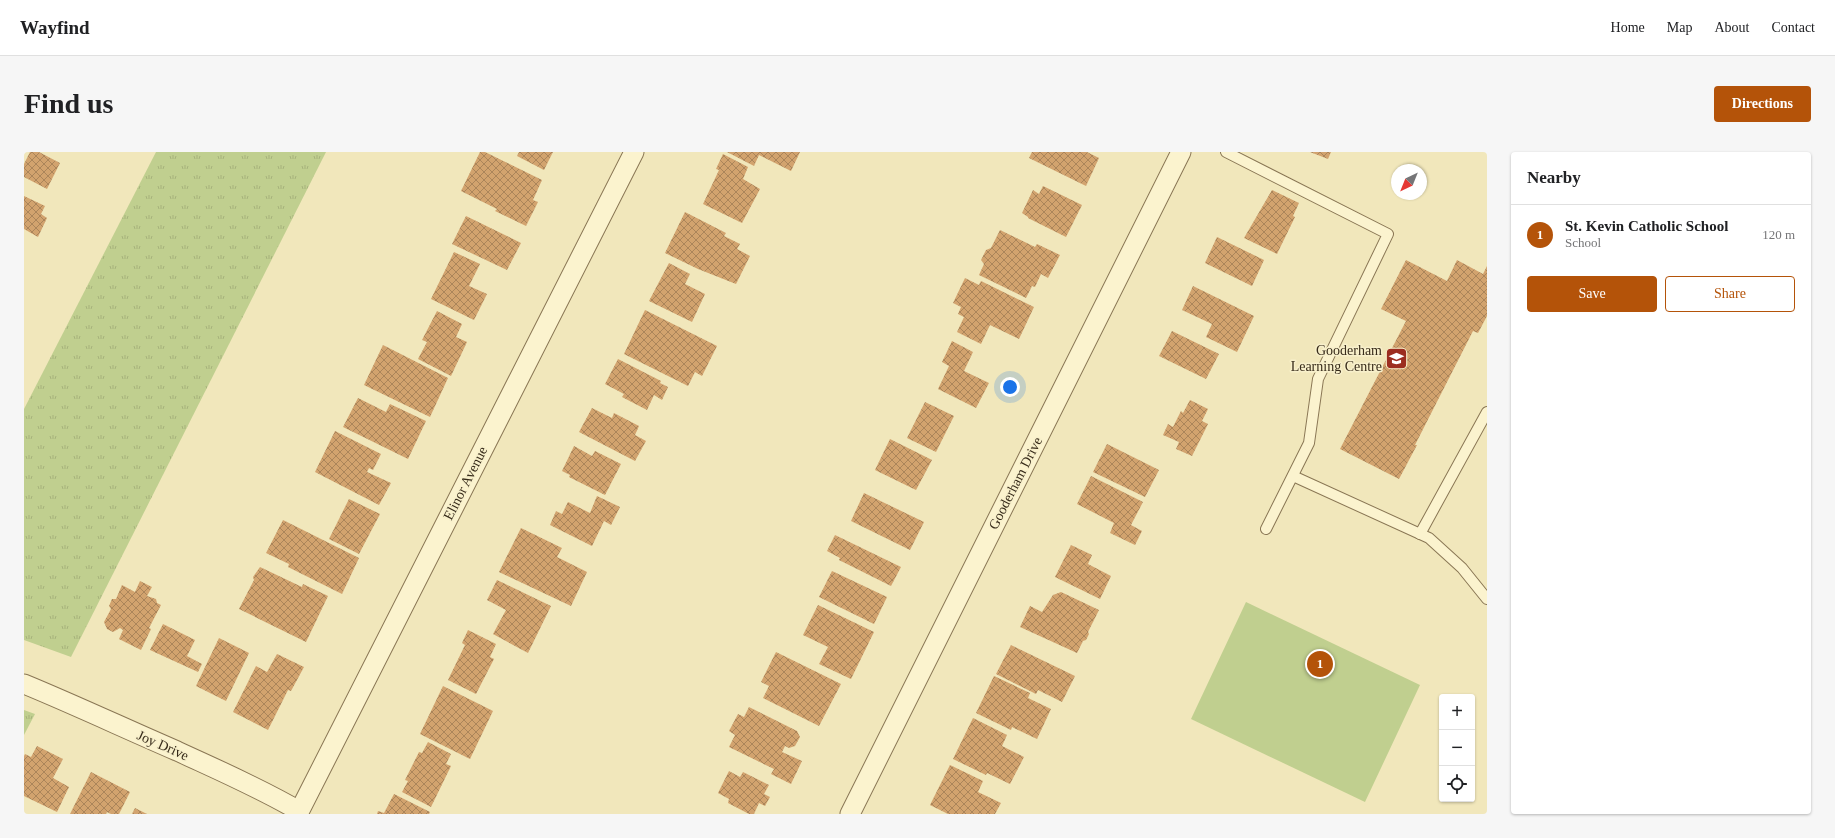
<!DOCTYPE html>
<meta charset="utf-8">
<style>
:root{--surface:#fff;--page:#f6f6f6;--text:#202124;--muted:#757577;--line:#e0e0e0;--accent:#b45309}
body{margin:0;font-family:"Times New Roman",serif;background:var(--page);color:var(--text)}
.controls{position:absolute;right:12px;bottom:12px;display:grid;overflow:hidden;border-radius:4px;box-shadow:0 1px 3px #0004}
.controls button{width:36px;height:36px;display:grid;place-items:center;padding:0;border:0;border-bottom:1px solid var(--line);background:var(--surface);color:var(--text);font:20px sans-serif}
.compass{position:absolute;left:1367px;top:12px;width:36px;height:36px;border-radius:50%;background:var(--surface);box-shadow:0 1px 3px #0004;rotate:223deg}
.you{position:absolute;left:986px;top:235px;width:14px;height:14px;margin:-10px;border:3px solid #fff;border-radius:50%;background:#1a73e8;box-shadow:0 0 0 6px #1a73e833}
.badge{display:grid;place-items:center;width:26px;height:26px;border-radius:50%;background:var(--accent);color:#fff;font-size:13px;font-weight:700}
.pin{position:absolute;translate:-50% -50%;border:2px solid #fff;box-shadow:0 1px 4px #0006}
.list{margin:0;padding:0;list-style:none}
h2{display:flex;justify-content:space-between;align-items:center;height:52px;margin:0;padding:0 16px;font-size:17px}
h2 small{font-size:13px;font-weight:400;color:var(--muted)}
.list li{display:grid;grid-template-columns:26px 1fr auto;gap:12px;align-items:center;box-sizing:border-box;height:60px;padding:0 16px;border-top:1px solid var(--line)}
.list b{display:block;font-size:15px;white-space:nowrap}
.list p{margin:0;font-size:13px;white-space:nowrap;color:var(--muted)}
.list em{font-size:13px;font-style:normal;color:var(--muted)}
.actions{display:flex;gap:8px;padding:12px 16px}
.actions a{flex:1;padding:9px 0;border:1px solid var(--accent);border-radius:4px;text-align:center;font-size:14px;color:var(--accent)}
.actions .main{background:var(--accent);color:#fff}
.icon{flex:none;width:22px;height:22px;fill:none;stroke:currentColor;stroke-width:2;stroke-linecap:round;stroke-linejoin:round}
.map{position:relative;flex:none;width:1463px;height:662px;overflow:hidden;border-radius:4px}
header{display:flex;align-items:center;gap:24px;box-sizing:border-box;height:56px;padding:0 20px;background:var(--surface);border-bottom:1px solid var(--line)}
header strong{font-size:19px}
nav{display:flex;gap:22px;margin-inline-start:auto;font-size:14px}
.intro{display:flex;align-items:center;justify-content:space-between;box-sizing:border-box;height:96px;padding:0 24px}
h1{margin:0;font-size:28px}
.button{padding:10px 18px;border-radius:4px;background:var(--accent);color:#fff;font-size:14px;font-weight:700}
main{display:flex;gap:24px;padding:0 24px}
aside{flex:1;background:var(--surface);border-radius:4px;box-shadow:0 1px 3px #0004}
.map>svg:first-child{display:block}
.grass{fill:url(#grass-tufts)}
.park{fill:#c0cf8f}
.building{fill:url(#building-cross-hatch)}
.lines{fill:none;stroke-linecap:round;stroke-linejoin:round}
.lane-casing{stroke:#897654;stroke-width:12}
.street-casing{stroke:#897654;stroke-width:21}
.lane{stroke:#fbf3ce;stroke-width:10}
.street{stroke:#fbf3ce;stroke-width:19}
.labels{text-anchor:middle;stroke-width:3;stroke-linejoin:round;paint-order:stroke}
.poi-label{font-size:14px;fill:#372b1a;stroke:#f8f0cb;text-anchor:end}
.street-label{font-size:14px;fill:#372b1a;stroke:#f8f0cb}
</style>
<header>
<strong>Wayfind</strong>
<nav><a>Home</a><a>Map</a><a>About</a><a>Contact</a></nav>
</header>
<div class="intro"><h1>Find us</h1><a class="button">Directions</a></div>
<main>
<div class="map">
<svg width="1463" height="662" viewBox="0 0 1463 662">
<defs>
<pattern id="grass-tufts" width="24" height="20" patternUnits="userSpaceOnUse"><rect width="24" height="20" fill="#c0cf8f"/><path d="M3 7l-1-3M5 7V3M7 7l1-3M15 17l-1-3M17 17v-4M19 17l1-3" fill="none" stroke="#a6b27b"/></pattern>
<pattern id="building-cross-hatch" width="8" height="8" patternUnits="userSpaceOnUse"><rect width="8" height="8" fill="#d2a36e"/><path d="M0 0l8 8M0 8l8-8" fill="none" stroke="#ab855a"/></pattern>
</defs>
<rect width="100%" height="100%" fill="#f1e7bb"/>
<g class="grass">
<polygon points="132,0 302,0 47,505 0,488 0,257"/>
<polygon points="0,558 11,562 0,583"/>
</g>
<polygon class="park" points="1222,450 1396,533 1341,650 1167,567"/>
<g class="building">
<polygon points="6,0 15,0 36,11 23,37 0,25 0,12"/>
<polygon points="456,0 461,0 518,28 509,48 514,50 502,74 471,59 473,57 437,39"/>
<polygon points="495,0 529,0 520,18 493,4"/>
<polygon points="703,0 776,0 767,19 735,3 730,14"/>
<polygon points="1008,0 1063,0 1075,6 1062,34 1005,6"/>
<polygon points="1286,0 1307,0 1304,7"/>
<polygon points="699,2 724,15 719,27 736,37 718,71 679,52 695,18 692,17"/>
<polygon points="1019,34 1058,53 1042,85 1004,66 1004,65 998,61 1009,38 1015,42"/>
<polygon points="1248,38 1275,51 1269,64 1271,65 1253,102 1220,86"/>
<polygon points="0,44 21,54 17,62 23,66 14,85 0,77"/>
<polygon points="661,60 702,81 700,84 716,92 713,97 726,104 712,132 674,117 641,101"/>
<polygon points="442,64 497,91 483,118 428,92"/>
<polygon points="976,78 1011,95 1013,92 1036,103 1024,126 1017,122 1011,135 1008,134 1002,146 955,123 960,112 957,108 962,98 967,96"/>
<polygon points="1193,85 1240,108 1228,134 1181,111"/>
<polygon points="430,100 456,112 445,134 463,142 450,168 407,147"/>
<polygon points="1382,108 1423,129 1433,108 1459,122 1463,114 1463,164 1454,181 1449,179 1391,293 1393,293 1375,327 1316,297 1382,169 1357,157"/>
<polygon points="645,111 666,122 661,132 681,142 668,170 625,149"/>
<polygon points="941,126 955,133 957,129 1010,155 995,187 966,173 957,192 933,180 940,165 934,162 937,155 929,151"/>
<polygon points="1169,134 1230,164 1213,200 1182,185 1188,172 1158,158"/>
<polygon points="621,158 693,194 678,224 671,220 664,234 600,202"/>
<polygon points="413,159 438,172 432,185 443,190 427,224 394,207 403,190 398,188"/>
<polygon points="1148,179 1195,202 1182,227 1135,204"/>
<polygon points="928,189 949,200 940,219 965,231 952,256 914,237 925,214 918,210"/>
<polygon points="359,193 424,226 406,265 340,233"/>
<polygon points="594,207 637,229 636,231 644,235 638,248 630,243 623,258 598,245 600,242 581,232"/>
<polygon points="334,246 362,260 366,252 402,269 384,307 319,275"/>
<polygon points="1166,248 1184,257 1178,269 1184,272 1168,304 1152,297 1155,290 1139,283 1144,272 1149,275 1157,259 1159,261"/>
<polygon points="901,250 930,264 912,300 883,286"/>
<polygon points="568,256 588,266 590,261 615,274 611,283 622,289 611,309 555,280"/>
<polygon points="311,279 357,302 349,318 345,316 343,320 367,331 355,353 291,320"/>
<polygon points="866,287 908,308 892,338 851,318"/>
<polygon points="1083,292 1135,318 1121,345 1069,320"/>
<polygon points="550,294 568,304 571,299 597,312 581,343 545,325 546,323 538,319"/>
<polygon points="1067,324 1119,350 1107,373 1118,379 1111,393 1086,381 1090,371 1053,352"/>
<polygon points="840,341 900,370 886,398 827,369"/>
<polygon points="573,344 596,355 587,373 580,369 568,394 526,373 532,359 538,362 544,350 566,361"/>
<polygon points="325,347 356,362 335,402 305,387"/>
<polygon points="259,368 335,406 318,442 264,415 265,412 242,401"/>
<polygon points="497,376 538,396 533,405 563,420 547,454 475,420"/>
<polygon points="811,383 877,415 867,434 815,408 816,406 803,399"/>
<polygon points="1047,393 1068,403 1064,412 1087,424 1076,447 1031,425"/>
<polygon points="236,415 278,435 279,432 304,444 282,490 215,457 230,428 229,425"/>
<polygon points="808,419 863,445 850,472 795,445"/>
<polygon points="473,428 527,454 504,501 469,482 482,458 463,448"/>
<polygon points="116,429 128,435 123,444 132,447 133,451 137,453 125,476 127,477 117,498 95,487 99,478 96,476 89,480 83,477 80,470 87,457 85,454 88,447 92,447 98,433 111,440"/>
<polygon points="1037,440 1075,458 1064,480 1065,482 1062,488 1059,489 1053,501 996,475 1006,454 1018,460 1029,443"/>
<polygon points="794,453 850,480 827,527 795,512 804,495 779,483"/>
<polygon points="139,472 171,488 163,504 178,512 174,520 126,498"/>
<polygon points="444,478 472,492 466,505 470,507 452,542 424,528 441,493 438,491"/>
<polygon points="195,486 225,501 202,549 172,534"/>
<polygon points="987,493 1051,524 1038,550 1014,538 1012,542 972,522"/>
<polygon points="752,500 817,532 795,574 739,546 745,534 737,530"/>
<polygon points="253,502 280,515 267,539 264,538 244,578 209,560 232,514 243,520"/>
<polygon points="970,524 1006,541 1004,546 1027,557 1013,587 988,575 987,578 952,561"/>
<polygon points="419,534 469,559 446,607 396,582"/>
<polygon points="725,555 773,579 776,585 771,594 765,596 761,594 758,600 778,609 767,632 747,622 750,617 705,595 711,583 705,579 714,562 720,565"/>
<polygon points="949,566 983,583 978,594 1000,605 986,632 963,621 962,623 929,607"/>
<polygon points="404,590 427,602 422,612 427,614 407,655 378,640 384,629 381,628 395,600 398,601"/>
<polygon points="13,594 39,607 29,626 45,635 33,660 0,644 0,604 1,602 7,605"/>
<polygon points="926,613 959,629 954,640 977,651 971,662 924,662 906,653"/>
<polygon points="705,619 716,625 719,620 745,633 740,642 746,645 741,654 735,651 730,662 725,662 704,651 705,647 694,641"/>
<polygon points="67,620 106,640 95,662 87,662 83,660 82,662 46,662"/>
<polygon points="370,642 406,660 405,662 353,662 354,659 360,661"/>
<polygon points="111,656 123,662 108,662"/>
</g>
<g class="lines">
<defs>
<g id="lane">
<polyline points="1202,0 1364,82 1294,227 1285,291 1242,377"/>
<polyline points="1269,324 1405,386 1438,416 1463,447"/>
<polyline points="1396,382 1463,260"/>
</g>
<g id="street">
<path d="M 0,532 C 51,553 102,577 153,599 C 194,618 236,636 275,659"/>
<polyline points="274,662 610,0"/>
<polyline points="826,662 1157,0"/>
</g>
</defs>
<use href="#lane" class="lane-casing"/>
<use href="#street" class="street-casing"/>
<use href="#lane" class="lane"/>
<use href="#street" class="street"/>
</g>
<defs>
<symbol id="school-square" viewBox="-11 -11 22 22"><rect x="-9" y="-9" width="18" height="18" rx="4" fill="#9c2d20" stroke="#f8f0cb"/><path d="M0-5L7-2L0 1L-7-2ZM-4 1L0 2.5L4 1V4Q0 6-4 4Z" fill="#fff"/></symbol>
</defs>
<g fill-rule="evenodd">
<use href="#school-square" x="1360" y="194" width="25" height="25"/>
</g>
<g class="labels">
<g class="poi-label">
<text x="1358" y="203">Gooderham<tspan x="1358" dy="16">Learning Centre</tspan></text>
</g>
<g class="street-label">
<text transform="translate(441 331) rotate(-63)" y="5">Elinor Avenue</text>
<text transform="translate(991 331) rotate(-63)" y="5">Gooderham Drive</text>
<text transform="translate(139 593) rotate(24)" y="5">Joy Drive</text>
</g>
</g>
</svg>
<div class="controls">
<button>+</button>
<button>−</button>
<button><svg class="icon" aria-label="locate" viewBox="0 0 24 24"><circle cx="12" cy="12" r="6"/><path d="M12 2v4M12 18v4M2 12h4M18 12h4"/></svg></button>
</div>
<svg class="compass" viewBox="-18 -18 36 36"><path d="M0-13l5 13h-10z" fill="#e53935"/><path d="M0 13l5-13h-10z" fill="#757577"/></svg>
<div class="you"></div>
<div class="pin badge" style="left:1296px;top:512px">1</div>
</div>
<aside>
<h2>Nearby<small></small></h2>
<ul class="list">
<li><span class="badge">1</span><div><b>St. Kevin Catholic School</b><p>School</p></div><em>120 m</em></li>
</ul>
<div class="actions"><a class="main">Save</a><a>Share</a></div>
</aside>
</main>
